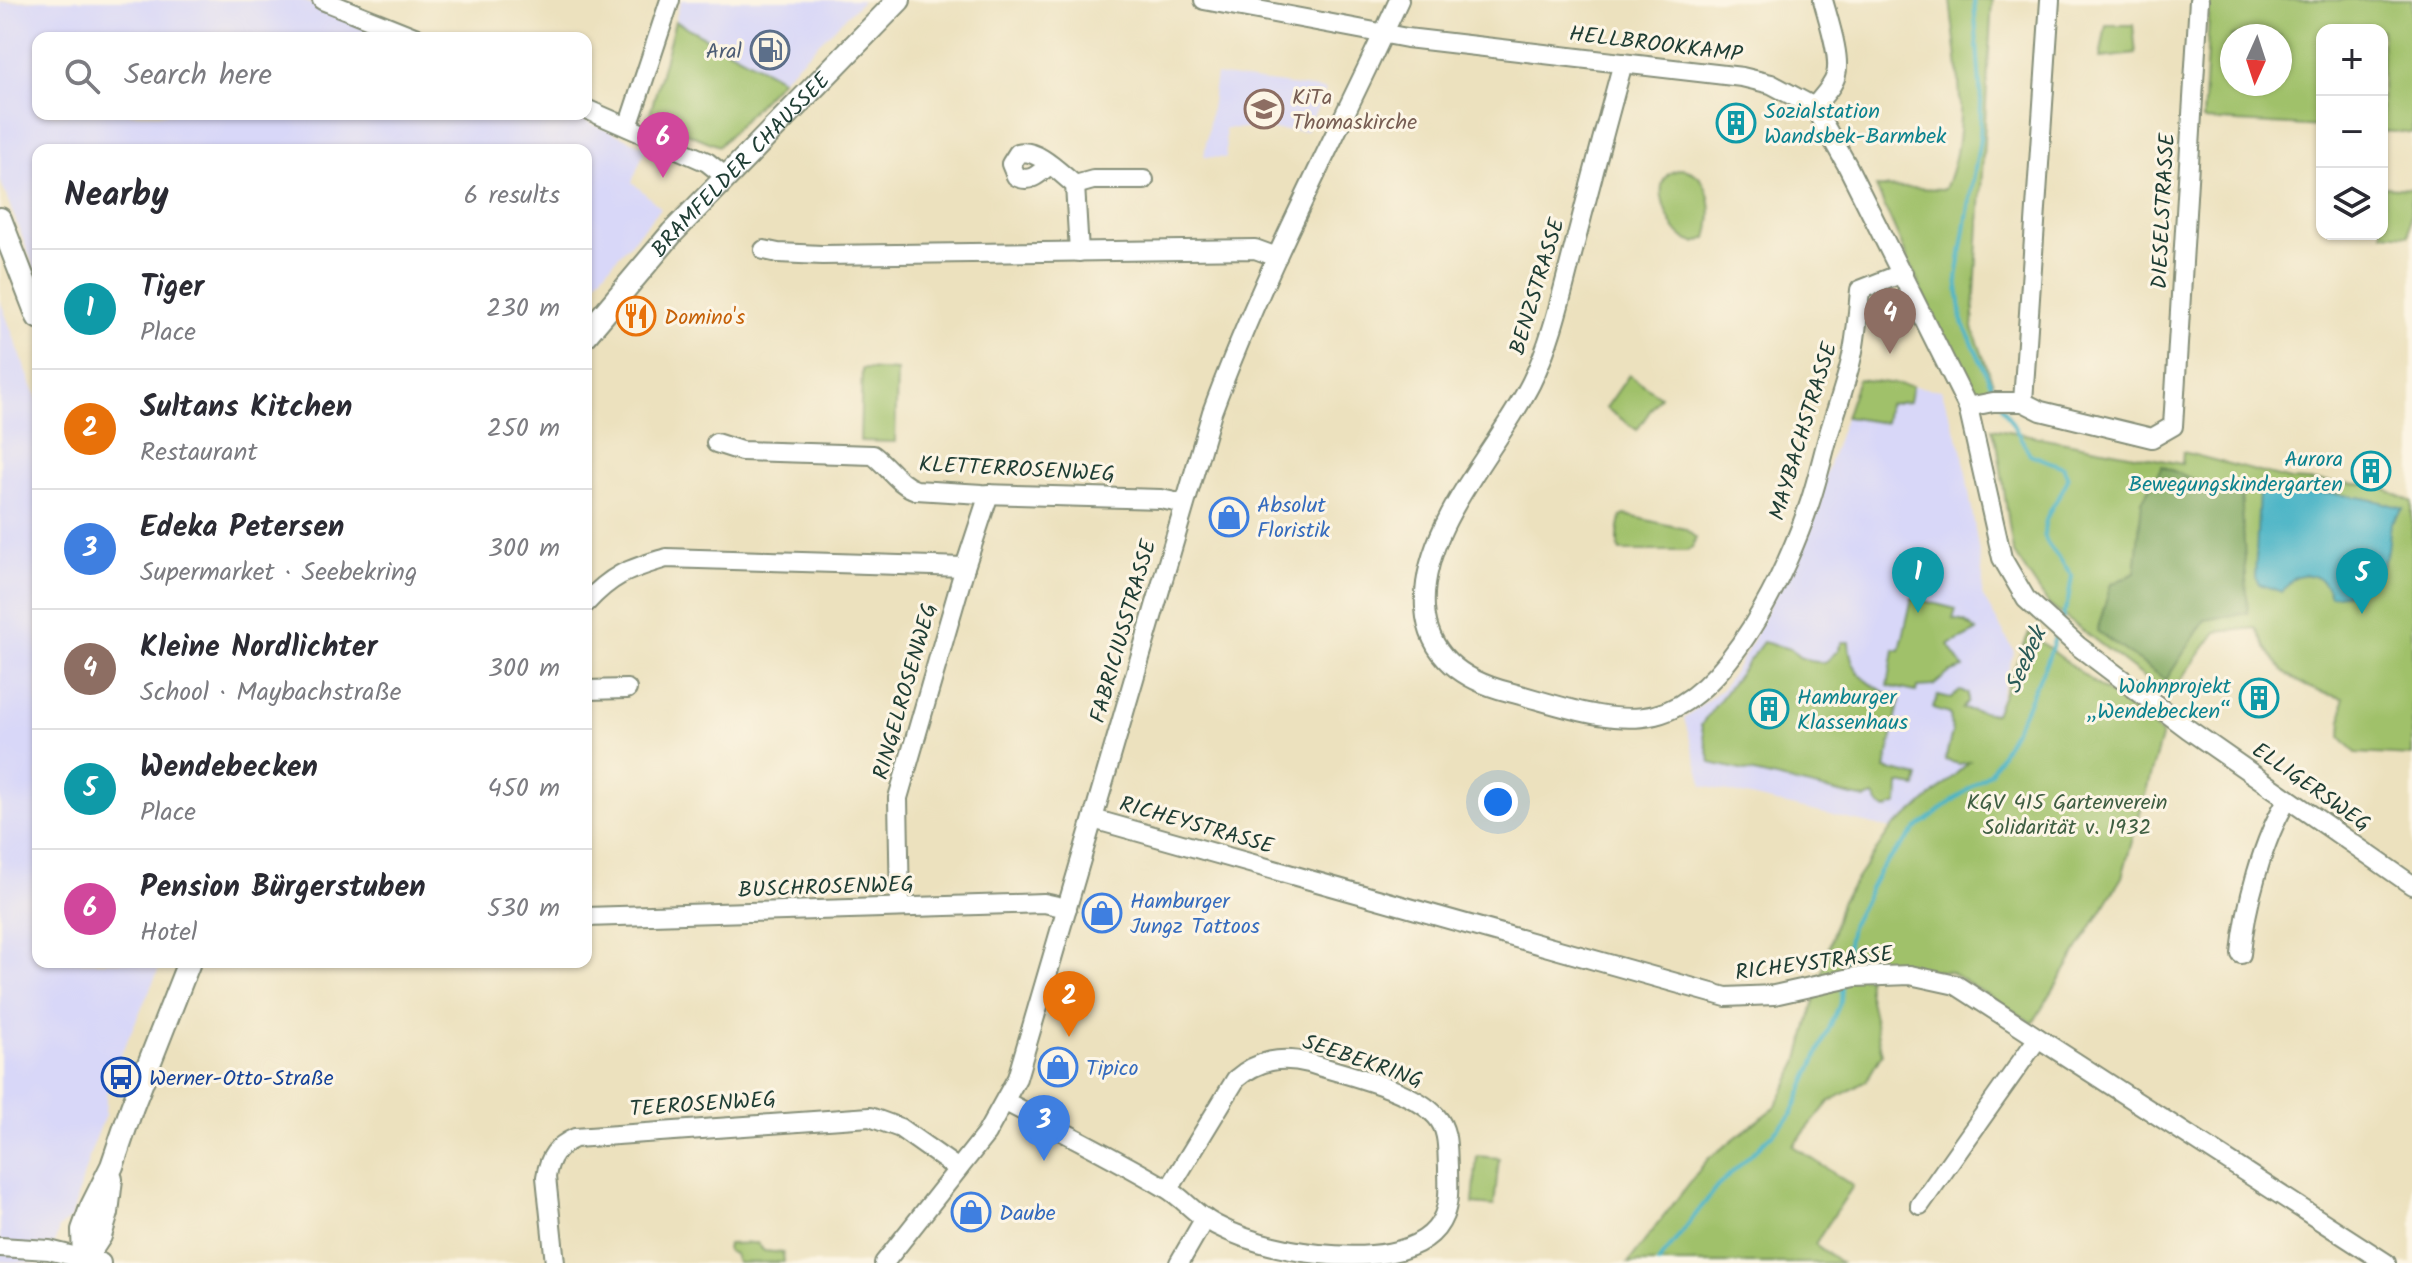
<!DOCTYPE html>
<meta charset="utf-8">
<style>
:root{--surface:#fff;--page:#f2f2f3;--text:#2b2b33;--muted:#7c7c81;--line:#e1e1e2;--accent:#d93025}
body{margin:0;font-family:Kalam,sans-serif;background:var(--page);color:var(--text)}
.controls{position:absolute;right:24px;top:24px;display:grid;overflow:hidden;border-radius:16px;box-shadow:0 2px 6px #0004}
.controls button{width:72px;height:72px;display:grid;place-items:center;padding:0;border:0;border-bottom:2px solid var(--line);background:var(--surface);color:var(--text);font:40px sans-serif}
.compass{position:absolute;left:2220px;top:24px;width:72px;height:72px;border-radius:50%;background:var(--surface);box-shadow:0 2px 6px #0004;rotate:183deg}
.you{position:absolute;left:1498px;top:802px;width:28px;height:28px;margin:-20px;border:6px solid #fff;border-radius:50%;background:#1a73e8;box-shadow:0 0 0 12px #1a73e833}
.badge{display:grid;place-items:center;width:52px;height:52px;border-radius:50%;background:var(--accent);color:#fff;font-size:26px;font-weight:700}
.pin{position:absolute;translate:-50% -66px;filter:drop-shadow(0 2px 4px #0008)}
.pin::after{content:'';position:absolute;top:42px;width:28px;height:24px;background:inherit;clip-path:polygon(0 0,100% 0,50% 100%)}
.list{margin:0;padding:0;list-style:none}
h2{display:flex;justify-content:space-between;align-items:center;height:104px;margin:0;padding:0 32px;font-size:34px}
h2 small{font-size:26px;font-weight:400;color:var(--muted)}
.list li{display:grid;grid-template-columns:52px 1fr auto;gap:24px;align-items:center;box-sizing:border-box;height:120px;padding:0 32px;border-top:2px solid var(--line)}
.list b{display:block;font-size:30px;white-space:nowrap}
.list p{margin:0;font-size:26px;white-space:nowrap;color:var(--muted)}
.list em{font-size:26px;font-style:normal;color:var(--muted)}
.icon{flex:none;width:44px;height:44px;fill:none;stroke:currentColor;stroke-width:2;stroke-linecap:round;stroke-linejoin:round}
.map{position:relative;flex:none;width:2412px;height:1263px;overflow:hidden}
.search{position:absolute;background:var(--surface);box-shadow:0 2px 6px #0004;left:32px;top:32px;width:560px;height:88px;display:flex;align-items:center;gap:20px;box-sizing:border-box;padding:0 28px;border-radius:16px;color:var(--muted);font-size:30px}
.panel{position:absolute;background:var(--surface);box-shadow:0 2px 6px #0004;left:32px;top:144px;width:560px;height:824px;border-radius:16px}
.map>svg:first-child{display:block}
.built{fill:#d8d7f8}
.green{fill:#a0c16a;stroke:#607f4f;stroke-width:2;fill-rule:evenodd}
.forest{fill:#80a75e;stroke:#507249;stroke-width:2}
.water{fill:#49b4c6;stroke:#34787d;stroke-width:2}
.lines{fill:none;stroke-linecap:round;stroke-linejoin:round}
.stream{stroke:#49b4c6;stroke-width:4}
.minor-casing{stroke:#868f79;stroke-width:22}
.major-casing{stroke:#868f79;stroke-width:26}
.minor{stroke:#fff;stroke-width:18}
.major{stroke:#fff;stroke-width:22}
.labels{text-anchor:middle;stroke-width:6;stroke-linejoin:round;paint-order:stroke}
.street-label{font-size:22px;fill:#1f3d34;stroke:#fcf5e5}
.service-label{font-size:22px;fill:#4e5e75;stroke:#fcf5e5;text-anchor:end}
.education-label{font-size:22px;fill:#785e54;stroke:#fcf5e5;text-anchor:start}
.culture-label{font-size:22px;fill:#0d838f;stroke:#fcf5e5;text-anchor:start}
.food-label{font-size:22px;fill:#c56008;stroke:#fcf5e5;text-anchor:start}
.shop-label{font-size:22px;fill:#366cbe;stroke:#fcf5e5;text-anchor:start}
.park-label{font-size:22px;fill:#3f5e42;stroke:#fcf5e5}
.transit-label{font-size:22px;fill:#164399;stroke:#fcf5e5;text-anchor:start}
.water-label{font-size:24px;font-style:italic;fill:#2a5b58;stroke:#fcf5e5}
</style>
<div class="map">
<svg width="2412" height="1263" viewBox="0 0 2412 1263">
<rect width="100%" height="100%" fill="#fcf5e5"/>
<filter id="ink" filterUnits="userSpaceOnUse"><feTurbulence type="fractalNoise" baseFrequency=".0125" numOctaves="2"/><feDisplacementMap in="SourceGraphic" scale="16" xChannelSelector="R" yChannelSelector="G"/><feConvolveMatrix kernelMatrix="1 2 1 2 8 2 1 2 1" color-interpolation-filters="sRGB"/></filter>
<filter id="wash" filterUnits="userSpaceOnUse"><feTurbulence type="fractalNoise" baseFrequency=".006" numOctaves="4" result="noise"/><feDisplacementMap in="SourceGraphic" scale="32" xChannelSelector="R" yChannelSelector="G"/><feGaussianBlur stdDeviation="1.8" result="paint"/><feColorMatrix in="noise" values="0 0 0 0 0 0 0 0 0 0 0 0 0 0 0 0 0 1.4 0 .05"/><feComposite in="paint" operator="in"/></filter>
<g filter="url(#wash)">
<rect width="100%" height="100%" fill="#ece1be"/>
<g class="built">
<polygon points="41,0 302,0 392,38 38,38 38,114 570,114 646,147 632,182 661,208 586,293 586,150 38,150 38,278 0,180 0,2"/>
<polygon points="681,0 863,0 782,79 675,21"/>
<polygon points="1216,75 1326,90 1306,131 1225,128 1226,158 1204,157"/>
<polygon points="0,300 38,402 38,962 162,962 107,1086 105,1115 91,1151 71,1218 59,1228 49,1263 0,1262"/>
<polygon points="1858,379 1941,390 1962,449 1983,578 1982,595 2014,651 1995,714 1971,760 1921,806 1891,829 1703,786 1684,718 1722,689 1746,653 1808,526"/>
</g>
<g class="green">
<path d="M 1950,0 L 1992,0 L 1973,328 L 1996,392 L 1966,391 L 1876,187 L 1945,189 C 1971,129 1957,63 1950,0 Z"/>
<path d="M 2210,0 L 2412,0 L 2412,133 L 2382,131 L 2382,30 L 2322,30 L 2322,127 L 2203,120 ZM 2232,36 L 2280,36 L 2280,84 L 2232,84 Z"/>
<polygon points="675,21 782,79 719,146 649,118"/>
<polygon points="2106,25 2133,25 2136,54 2100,58"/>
<path d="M 1682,169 C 1712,173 1715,214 1707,238 L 1696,243 C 1692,242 1687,241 1684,238 C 1670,228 1655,194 1665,178 C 1668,172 1675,171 1682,169 Z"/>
<polygon points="2384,187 2412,189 2409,235 2382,233"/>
<polygon points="862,369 897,371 895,442 860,441"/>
<polygon points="1629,375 1660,396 1637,430 1606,408"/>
<polygon points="1858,379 1912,386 1909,402 1888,404 1885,423 1845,417"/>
<path d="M 1992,428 L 2182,464 L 2183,452 L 2290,480 L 2378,485 L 2412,502 L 2412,756 L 2356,753 L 2341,737 L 2343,698 C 2295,688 2276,671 2256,628 L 2216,632 L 2169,696 L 2049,605 L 2013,552 L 1998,448 ZM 2259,490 C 2306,493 2358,491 2402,509 L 2391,523 L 2388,533 L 2328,589 C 2317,571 2297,570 2284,586 Z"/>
<path d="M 1625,515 L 1685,529 L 1696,538 L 1692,548 L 1686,551 L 1620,551 C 1616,543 1619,526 1621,517 Z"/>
<polygon points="1912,598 1956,609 1953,619 1965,622 1977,631 1949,645 1964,668 1949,673 1933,686 1917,687 1916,692 1888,686 1894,649 1900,650"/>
<polygon points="2029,633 2162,734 2122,877 2033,1023 1950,972 1867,963 1868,991 1882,1054 1866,1081 1829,1102 1793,1146 1853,1186 1815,1244 1841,1263 1628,1263 1708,1159 1776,1106 1798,1063 1841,902 1891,829 1921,806 1969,762 1959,764 1945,760 1952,733 1950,714 1936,710 1933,707 1938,695 1951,698 1960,691 1968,693 1968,702 1962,709 1995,714"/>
<path d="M 1763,642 L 1790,649 L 1799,657 L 1810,661 L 1825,663 L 1838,650 L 1842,642 L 1849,642 C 1850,676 1872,687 1900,699 L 1885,769 L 1919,777 L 1916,787 L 1899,784 L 1898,804 L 1886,809 L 1880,806 L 1874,796 L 1865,799 L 1711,763 L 1701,725 Z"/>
<polygon points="1477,1156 1499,1158 1494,1206 1473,1204"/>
<polygon points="757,1243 764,1251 783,1253 784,1262 737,1263 734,1254 727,1251 728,1244"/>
</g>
<polygon class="forest" points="2162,466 2206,485 2241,491 2248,613 2205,620 2166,680 2097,631 2111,584 2135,573 2142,501"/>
<path class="water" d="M 2259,490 C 2306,493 2358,491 2403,509 L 2391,523 L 2388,550 L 2381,569 L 2374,579 L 2350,593 L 2330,596 C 2325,578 2311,570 2294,577 L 2282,592 L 2259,584 L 2255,578 Z"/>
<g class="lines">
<g class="stream">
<polyline points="1974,0 1981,102 1980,138 1957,278 1962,320 1996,395"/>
<path d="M 2002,406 L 2030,454 L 2063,467 L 2068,478 C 2062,498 2034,522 2048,544 C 2056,555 2065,565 2072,576 L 2068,601 L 2061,622"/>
<polyline points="1843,975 1851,926 1880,870 1918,827 1991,772 2022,716 2048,659 2056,634"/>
<polyline points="1658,1263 1717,1187 1791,1116 1841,1001 1842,987"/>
</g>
</g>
</g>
<g filter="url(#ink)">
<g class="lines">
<defs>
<g id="minor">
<polyline points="322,0 417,38"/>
<polyline points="1204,0 1407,38 1742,77 1771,84 1814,107 1847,165 1968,407 2002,558 2026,599 2078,646 2188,729 2412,885"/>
<path d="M 1623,63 C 1606,124 1590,186 1574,247 C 1562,293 1552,341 1531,383 C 1497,451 1420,528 1425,608 C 1428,657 1465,681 1509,692 C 1553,703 1610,726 1655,715 C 1729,697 1788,569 1810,502 C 1818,478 1823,454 1830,430 C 1838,404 1848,378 1853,351 C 1857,331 1858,311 1860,290 L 1903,273"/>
<path d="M 1814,107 C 1821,98 1833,87 1836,75 C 1841,57 1828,19 1823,0"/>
<polyline points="586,109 707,162 726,177"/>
<polyline points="628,127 670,0"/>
<path d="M 1049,165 C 1039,174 1029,184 1016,176 L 1011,164 L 1018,153 C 1037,148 1060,173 1075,185 L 1079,252"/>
<polyline points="1075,185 1093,180 1144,180"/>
<polyline points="764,250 778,253 822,255 1255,249 1277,257"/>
<polyline points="2023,402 2050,0"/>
<polyline points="1968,407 1993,402 2023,402 2041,411 2152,438 2173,426 2199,0"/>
<path d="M 716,443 L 741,451 L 873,455 C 888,466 899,485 916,490 L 982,494 L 1161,499 L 1184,504"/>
<path d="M 586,603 C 614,573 628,570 666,558 L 965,567"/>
<polyline points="586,690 627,689"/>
<polyline points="1093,819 1726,997 1774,995 1855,977 1910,975 1956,985 2386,1263"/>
<polyline points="900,907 898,798 965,567 989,494"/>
<polyline points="586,917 1044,903 1067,908"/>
<path d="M 2241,954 C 2245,907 2263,838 2288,799"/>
<path d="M 1006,1102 C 1059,1130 1114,1157 1166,1188 C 1180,1196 1191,1209 1204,1218 C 1236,1239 1282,1250 1319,1254 C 1358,1258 1427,1259 1444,1215 C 1450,1200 1448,1183 1448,1167 C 1447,1149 1449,1130 1436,1116 C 1410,1088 1345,1075 1309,1063 C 1281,1056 1258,1060 1236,1079 L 1169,1189"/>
<polyline points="1920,1205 2038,1038"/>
<polyline points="0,1247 49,1250 101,1263"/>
<path d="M 555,1263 L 546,1177 C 549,1157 557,1146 575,1138 L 870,1117 L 900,1128 L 958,1169"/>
<path d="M 884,1263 L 986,1134 L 1017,1078 L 1212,412 C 1264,270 1336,137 1399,0"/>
<polyline points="1179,1263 1205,1218"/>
</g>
<g id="major">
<polyline points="0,219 38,317"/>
<path id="s1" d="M 586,335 L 672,233 L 899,0"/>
<polyline points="84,1259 83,1230 91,1208 112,1166 132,1107 189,962"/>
<polyline points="83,1262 100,1236 107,1213 111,1179"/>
</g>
</defs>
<use href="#minor" class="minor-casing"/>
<use href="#major" class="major-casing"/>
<use href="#minor" class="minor"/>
<use href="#major" class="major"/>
</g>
</g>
<defs>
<symbol id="fuel-ring" viewBox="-11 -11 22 22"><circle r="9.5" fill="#fcf5e5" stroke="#5c6f8a" stroke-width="1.5"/><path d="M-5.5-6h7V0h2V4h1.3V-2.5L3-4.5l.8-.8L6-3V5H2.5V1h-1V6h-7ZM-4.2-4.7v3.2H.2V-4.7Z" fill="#5c6f8a"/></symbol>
<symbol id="school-ring" viewBox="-11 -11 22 22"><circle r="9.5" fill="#fcf5e5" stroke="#8d6e63" stroke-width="1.5"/><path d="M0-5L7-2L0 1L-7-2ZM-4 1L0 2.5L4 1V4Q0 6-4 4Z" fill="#8d6e63"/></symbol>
<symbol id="building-ring" viewBox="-11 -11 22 22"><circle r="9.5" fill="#fcf5e5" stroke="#0f9aa8" stroke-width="1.5"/><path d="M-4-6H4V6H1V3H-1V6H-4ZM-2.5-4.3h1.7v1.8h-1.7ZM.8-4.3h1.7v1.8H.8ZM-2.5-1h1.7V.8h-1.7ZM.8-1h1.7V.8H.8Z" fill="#0f9aa8"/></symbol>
<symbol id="restaurant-ring" viewBox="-11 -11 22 22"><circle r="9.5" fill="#fcf5e5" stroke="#e8710a" stroke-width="1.5"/><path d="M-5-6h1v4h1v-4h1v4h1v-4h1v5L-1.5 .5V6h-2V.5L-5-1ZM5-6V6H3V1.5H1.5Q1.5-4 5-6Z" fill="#e8710a"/></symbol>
<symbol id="shop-ring" viewBox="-11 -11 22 22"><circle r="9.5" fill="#fcf5e5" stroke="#3f7fe0" stroke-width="1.5"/><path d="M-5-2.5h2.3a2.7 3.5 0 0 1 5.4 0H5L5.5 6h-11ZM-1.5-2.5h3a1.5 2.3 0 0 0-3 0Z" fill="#3f7fe0"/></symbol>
<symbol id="bus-ring" viewBox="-11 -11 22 22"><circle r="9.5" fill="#fcf5e5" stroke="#1a4fb4" stroke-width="1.5"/><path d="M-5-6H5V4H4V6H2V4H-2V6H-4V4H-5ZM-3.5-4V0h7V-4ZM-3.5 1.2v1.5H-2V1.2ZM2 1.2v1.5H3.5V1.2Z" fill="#1a4fb4"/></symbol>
</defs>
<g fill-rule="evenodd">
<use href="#fuel-ring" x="748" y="28" width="44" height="44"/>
<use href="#school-ring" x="1242" y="87" width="44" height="44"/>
<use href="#building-ring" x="1714" y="101" width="44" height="44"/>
<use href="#restaurant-ring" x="614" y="294" width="44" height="44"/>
<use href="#building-ring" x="2349" y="449" width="44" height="44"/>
<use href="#shop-ring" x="1207" y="495" width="44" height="44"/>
<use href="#building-ring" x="2237" y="676" width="44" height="44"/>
<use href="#building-ring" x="1747" y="687" width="44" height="44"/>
<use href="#shop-ring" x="1080" y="891" width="44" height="44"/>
<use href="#shop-ring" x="1036" y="1045" width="44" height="44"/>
<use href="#bus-ring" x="99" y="1055" width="44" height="44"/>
<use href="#shop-ring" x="949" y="1190" width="44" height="44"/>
</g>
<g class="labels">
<g class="street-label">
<text transform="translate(1656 43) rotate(7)" y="8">HELLBROOKKAMP</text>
<text dy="8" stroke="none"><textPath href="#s1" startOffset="230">BRAMFELDER CHAUSSEE</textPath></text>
<text transform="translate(2162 211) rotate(-87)" y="8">DIESELSTRASSE</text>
<text transform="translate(1536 286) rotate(-73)" y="8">BENZSTRASSE</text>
<text transform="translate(1802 431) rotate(-73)" y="8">MAYBACHSTRASSE</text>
<text transform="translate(1017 468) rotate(3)" y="8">KLETTERROSENWEG</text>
<text transform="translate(1122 631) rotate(-74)" y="8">FABRICIUSSTRASSE</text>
<text transform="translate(904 691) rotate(-74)" y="8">RINGELROSENWEG</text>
<text transform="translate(2312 786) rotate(35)" y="8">ELLIGERSWEG</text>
<text transform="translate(1197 824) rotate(16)" y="8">RICHEYSTRASSE</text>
<text transform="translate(826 886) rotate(-2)" y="8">BUSCHROSENWEG</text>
<text transform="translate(1814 962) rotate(-7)" y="8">RICHEYSTRASSE</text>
<text transform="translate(1363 1060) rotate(19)" y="8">SEEBEKRING</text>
<text transform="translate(703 1103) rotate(-4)" y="8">TEEROSENWEG</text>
</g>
<g class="service-label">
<text x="742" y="58">Aral</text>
</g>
<g class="education-label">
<text x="1292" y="104">KiTa<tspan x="1292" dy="25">Thomaskirche</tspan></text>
</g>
<g class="culture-label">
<text x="1764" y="118">Sozialstation<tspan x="1764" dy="25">Wandsbek-Barmbek</tspan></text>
<text x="2343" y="466" text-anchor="end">Aurora<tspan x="2343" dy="25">Bewegungskindergarten</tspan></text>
<text x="2231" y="693" text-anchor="end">Wohnprojekt<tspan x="2231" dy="25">„Wendebecken“</tspan></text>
<text x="1797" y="704">Hamburger<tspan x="1797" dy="25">Klassenhaus</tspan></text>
</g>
<g class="food-label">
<text x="664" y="324">Domino's</text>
</g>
<g class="shop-label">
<text x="1257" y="512">Absolut<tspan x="1257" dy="25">Floristik</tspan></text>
<text x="1130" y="908">Hamburger<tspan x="1130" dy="25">Jungz Tattoos</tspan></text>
<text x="1086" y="1075">Tipico</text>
<text x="999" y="1220">Daube</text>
</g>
<g class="park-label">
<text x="2067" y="809">KGV 415 Gartenverein<tspan x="2067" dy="25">Solidarität v. 1932</tspan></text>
</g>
<g class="transit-label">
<text x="149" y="1085">Werner-Otto-Straße</text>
</g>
<g class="water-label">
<text transform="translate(2025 660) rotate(-66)" y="8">Seebek</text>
</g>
</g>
</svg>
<div class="controls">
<button>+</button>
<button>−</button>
<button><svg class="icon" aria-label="layers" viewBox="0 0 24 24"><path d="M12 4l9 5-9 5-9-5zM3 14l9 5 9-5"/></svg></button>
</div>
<svg class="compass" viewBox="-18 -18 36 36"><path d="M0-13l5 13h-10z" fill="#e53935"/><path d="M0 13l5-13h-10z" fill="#7c7c81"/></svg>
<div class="you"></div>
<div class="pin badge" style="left:1918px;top:613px;background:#0f9aa8">1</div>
<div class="pin badge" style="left:1069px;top:1037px;background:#e8710a">2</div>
<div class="pin badge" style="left:1044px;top:1161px;background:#3f7fe0">3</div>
<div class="pin badge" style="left:1890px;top:354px;background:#8d6e63">4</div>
<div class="pin badge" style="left:2362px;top:614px;background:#0f9aa8">5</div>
<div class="pin badge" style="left:663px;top:178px;background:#d1479c">6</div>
<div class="search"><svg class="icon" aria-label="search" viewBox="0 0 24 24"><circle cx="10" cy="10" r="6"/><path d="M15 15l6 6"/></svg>Search here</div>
<section class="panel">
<h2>Nearby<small>6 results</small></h2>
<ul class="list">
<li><span class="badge" style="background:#0f9aa8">1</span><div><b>Tiger</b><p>Place</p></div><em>230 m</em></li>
<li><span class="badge" style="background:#e8710a">2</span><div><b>Sultans Kitchen</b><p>Restaurant</p></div><em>250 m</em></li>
<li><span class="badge" style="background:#3f7fe0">3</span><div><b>Edeka Petersen</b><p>Supermarket · Seebekring</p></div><em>300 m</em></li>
<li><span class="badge" style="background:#8d6e63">4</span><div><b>Kleine Nordlichter</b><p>School · Maybachstraße</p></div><em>300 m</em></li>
<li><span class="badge" style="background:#0f9aa8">5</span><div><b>Wendebecken</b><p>Place</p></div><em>450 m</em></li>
<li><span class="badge" style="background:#d1479c">6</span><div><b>Pension Bürgerstuben</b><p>Hotel</p></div><em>530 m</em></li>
</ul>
</section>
</div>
